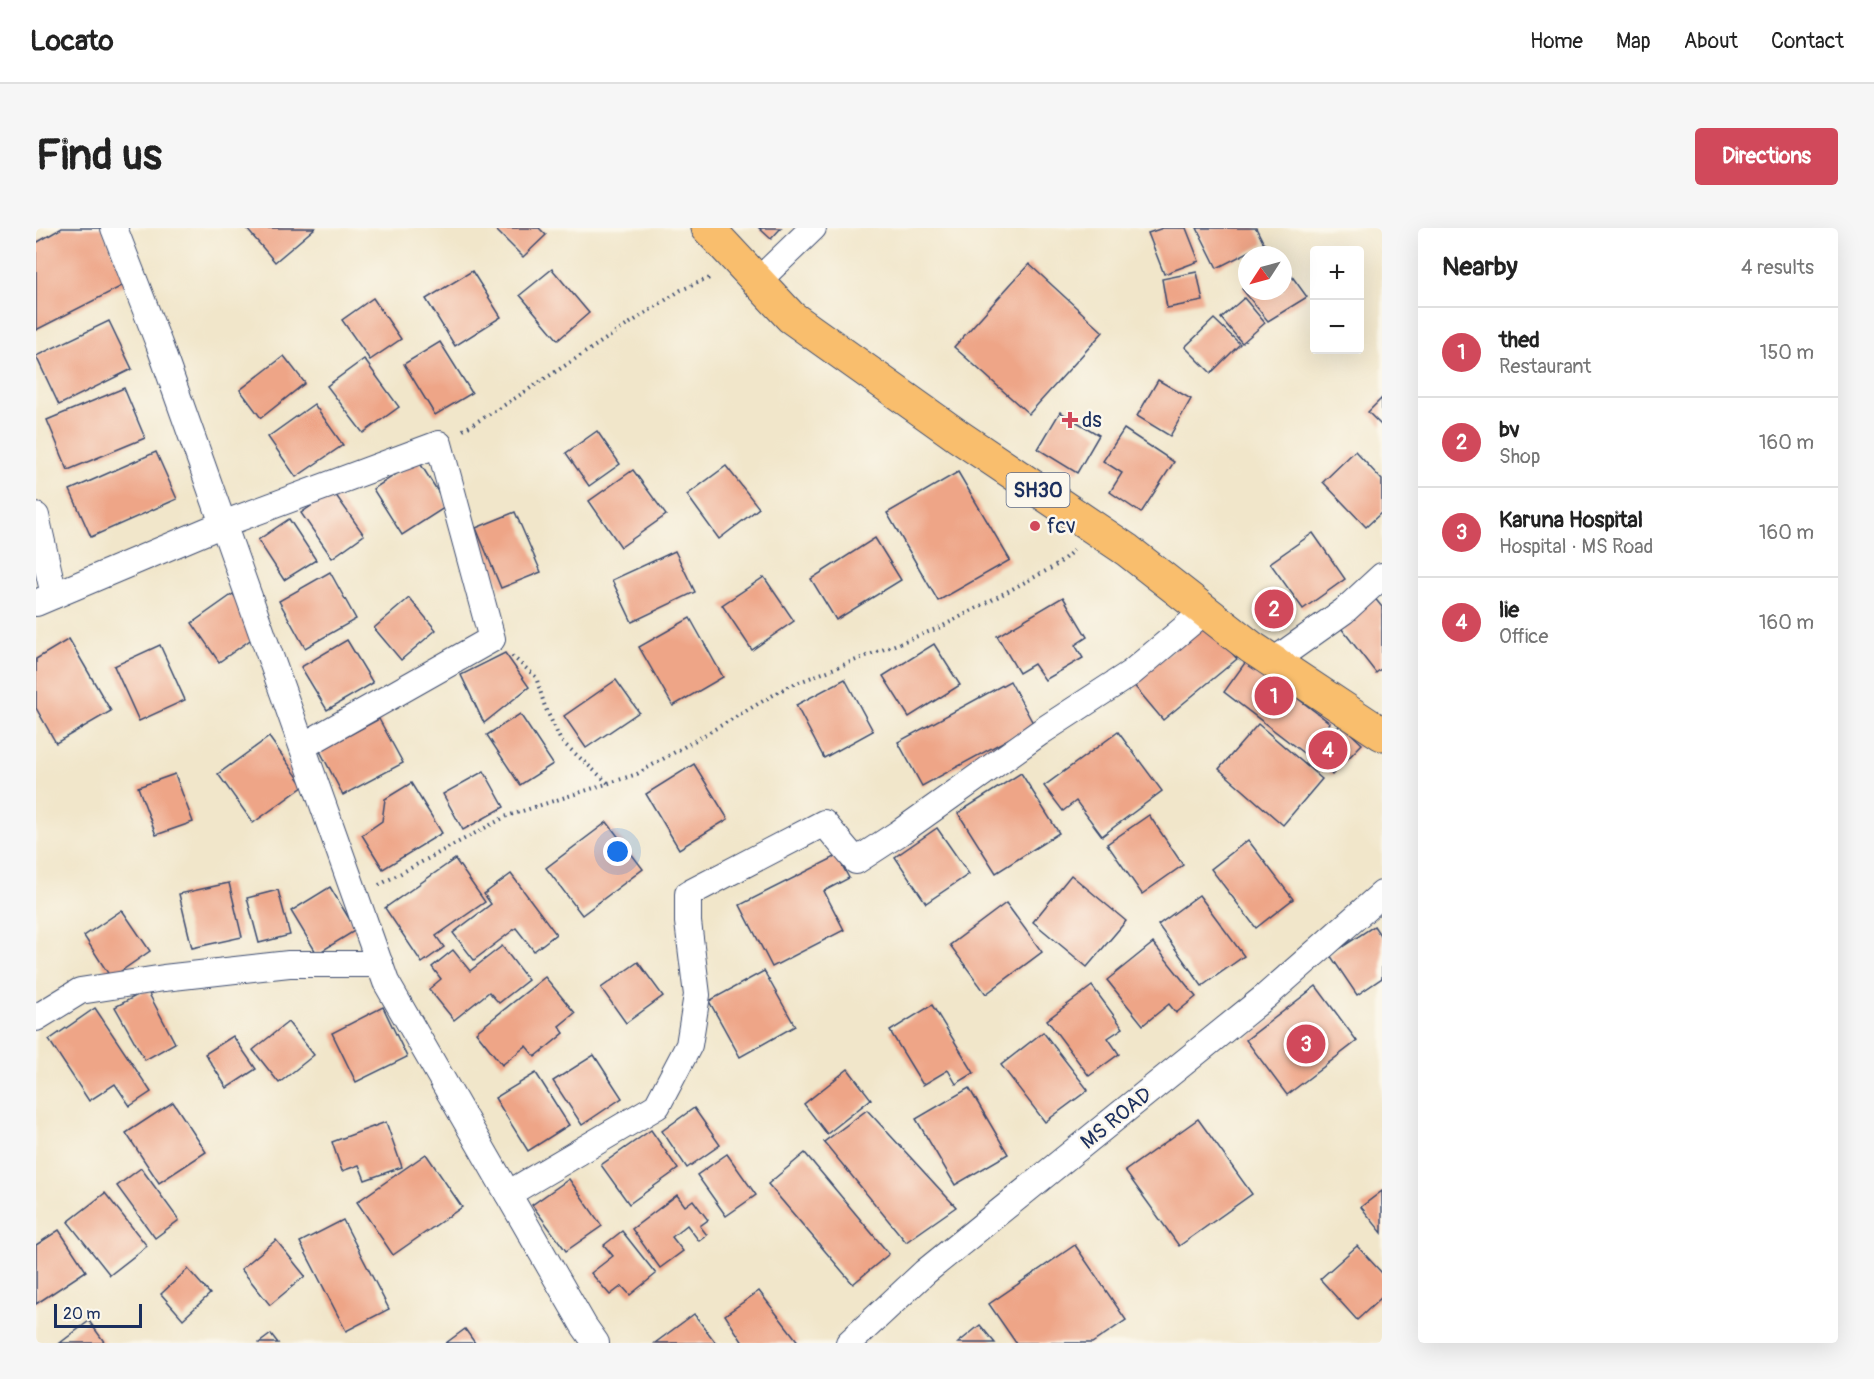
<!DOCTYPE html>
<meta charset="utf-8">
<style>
:root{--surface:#fff;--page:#f6f6f6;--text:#222;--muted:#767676;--line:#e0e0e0;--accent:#d1495b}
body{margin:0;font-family:Pangolin,sans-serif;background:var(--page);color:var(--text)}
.controls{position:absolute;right:18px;top:18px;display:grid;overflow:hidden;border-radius:6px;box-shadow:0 6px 24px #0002}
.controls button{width:54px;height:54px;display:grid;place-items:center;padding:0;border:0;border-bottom:2px solid var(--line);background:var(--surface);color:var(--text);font:30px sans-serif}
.compass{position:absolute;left:1202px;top:18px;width:54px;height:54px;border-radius:50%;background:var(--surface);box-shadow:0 6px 24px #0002;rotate:234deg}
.scale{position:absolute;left:18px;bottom:15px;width:88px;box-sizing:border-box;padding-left:6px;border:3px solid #1b2f5e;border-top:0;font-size:16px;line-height:21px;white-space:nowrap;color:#1b2f5e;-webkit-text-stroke:4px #fbf7ec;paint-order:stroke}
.you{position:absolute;left:582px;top:624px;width:21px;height:21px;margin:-15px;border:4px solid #fff;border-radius:50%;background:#1a73e8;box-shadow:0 0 0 9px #1a73e833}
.badge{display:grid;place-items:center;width:39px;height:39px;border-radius:50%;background:var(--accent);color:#fff;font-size:20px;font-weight:700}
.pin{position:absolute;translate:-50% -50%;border:3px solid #fff;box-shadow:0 2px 6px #0006}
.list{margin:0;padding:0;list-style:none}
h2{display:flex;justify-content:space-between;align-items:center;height:78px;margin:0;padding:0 24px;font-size:26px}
h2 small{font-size:20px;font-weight:400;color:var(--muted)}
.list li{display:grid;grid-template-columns:39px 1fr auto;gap:18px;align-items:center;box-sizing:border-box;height:90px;padding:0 24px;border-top:2px solid var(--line)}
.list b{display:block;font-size:22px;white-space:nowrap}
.list p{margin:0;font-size:20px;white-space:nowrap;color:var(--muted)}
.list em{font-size:20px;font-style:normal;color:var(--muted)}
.map{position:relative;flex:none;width:1346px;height:1115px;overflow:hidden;border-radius:6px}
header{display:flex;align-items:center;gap:36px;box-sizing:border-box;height:84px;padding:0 30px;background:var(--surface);border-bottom:2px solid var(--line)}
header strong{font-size:28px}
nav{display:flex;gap:33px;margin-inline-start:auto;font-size:21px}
.intro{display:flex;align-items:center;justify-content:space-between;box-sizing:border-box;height:144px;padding:0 36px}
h1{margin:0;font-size:42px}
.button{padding:15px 27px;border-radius:6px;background:var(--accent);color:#fff;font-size:21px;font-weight:700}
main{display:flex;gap:36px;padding:0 36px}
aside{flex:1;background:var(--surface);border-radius:6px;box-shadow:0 6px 24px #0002}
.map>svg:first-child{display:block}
.building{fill:#eea587}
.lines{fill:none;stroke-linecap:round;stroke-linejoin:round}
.street-casing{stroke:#3b4a6e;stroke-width:28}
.primary-casing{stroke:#3b4a6e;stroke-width:35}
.path{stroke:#3b4a6e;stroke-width:4;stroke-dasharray:1.5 4.5;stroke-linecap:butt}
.street{stroke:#fff;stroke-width:26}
.primary{stroke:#f9be6d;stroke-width:33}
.poi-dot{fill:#d1495b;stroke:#fbf7ec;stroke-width:2}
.labels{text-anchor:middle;stroke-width:5;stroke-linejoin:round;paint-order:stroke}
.shield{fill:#fbf7ec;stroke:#5e6b89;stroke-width:1.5}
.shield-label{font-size:20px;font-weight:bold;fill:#1b2f5e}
.poi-label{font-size:21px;fill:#1b2f5e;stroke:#fbf7ec;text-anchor:start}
.street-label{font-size:21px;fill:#1b2f5e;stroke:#fbf7ec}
</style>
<header>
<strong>Locato</strong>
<nav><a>Home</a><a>Map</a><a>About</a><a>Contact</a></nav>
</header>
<div class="intro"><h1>Find us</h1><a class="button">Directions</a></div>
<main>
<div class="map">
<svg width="1346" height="1115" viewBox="0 0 1346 1115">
<rect width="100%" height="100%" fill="#fbf7ec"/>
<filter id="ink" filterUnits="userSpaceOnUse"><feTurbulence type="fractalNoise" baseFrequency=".0167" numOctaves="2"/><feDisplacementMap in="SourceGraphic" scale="12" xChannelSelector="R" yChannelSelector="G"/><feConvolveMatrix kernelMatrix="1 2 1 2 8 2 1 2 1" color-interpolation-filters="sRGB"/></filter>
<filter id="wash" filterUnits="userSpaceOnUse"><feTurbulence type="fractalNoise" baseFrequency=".008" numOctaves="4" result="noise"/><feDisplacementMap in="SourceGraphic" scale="24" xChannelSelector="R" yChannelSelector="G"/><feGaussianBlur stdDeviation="1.35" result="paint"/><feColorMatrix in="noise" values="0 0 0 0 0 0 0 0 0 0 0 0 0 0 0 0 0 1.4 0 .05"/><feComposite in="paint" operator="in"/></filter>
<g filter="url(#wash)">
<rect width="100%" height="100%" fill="#f1e6ca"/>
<g id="blocks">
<g class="building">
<polygon points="26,0 66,0 92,55 0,102 0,15"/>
<polygon points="210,0 279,0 239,34"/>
<polygon points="458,0 503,0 510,7 487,29"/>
<polygon points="723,0 745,0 735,11"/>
<polygon points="1127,0 1150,0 1163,33 1128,46 1112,5"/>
<polygon points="1161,0 1220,0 1228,16 1181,40"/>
<polygon points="993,36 1067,104 993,186 918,119"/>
<polygon points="1247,36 1271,69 1232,93 1206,61 1211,58 1211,63 1247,63"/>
<polygon points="516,41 553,85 522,112 484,67"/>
<polygon points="436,43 465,89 419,118 390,71"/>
<polygon points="1161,44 1167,73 1131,80 1126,51"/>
<polygon points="337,70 365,111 334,132 306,92"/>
<polygon points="1208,70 1229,95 1206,115 1185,90"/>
<polygon points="1178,91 1204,116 1175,145 1149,119"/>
<polygon points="73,93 96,141 23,177 0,128"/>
<polygon points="404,114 436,165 399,187 368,136"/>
<polygon points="248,128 269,155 225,190 204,162"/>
<polygon points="328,131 363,179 327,205 291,158"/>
<polygon points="1122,152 1155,171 1134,208 1101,188"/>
<polygon points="88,160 109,210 32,242 11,192"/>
<polygon points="1346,170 1346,198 1332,184"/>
<polygon points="278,176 307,217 260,249 232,209"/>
<polygon points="1024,184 1063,207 1041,245 1002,221"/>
<polygon points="1088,201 1138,234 1105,285 1074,264 1086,245 1067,233"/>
<polygon points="561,203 584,236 553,258 530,225"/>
<polygon points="1319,223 1346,252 1346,284 1330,299 1287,254"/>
<polygon points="120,224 141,271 55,309 34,262"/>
<polygon points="382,232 411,278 366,307 337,261"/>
<polygon points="690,238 723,280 683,311 651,267"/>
<polygon points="597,242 630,287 585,319 553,273"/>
<polygon points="922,244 974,332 902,373 851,285"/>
<polygon points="297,263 328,307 296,330 265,285"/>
<polygon points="479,284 505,344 465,360 440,300"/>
<polygon points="253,291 280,332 248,352 222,312"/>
<polygon points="1277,305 1309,351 1267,381 1234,335"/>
<polygon points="839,310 865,352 800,392 775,351"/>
<polygon points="639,323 659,364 596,394 576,352"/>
<polygon points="294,344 320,391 269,420 243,373"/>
<polygon points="728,349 758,393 716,422 686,377"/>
<polygon points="197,366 224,405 183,434 156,395"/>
<polygon points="1337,368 1346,379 1346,440 1340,445 1302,396"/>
<polygon points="1027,369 1051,409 1039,417 1047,430 1009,452 998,436 983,445 961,408"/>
<polygon points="373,370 400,402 365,432 338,400"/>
<polygon points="654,390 687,449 637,478 603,419"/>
<polygon points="1170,394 1201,431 1127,492 1096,455"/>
<polygon points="33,411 75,483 20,515 0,480 0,431"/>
<polygon points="311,412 337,455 291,482 265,439"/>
<polygon points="898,416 924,457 873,489 847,448"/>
<polygon points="124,417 149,472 103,493 78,438"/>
<polygon points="469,425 493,459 448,495 425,447"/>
<polygon points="1211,432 1294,495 1270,527 1188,464"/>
<polygon points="809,451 837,503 788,530 760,477"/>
<polygon points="580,452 603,484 550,520 528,488"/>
<polygon points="974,453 998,497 886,558 862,514"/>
<polygon points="484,486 517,536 484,557 451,507"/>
<polygon points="343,491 367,535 307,567 284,523"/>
<polygon points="1222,496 1286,551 1247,597 1183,541"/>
<polygon points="1305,496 1326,516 1296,547 1276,528"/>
<polygon points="1082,504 1126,563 1066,608 1040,573 1027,583 1008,558"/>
<polygon points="233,509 268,558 217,595 182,546"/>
<polygon points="658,536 692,591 643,621 610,566"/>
<polygon points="448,543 468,579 427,602 407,566"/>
<polygon points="985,545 1023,605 960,645 922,585"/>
<polygon points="139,546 157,594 120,607 102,559"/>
<polygon points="375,555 406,605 347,641 326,607 346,593 349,571"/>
<polygon points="1113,587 1147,637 1106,666 1071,616"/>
<polygon points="571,594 607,641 546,687 510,640"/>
<polygon points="901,600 933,646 890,675 859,629"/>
<polygon points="1212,612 1257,671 1220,700 1175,641"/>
<polygon points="801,628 813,650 788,663 808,702 736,739 704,677"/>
<polygon points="419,631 449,674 400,708 408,719 386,735 349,680"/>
<polygon points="475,646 520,706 498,723 480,700 438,732 417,705 455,676 448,666"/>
<polygon points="1035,647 1090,693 1051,739 997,694"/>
<polygon points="193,655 206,709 156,720 143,666"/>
<polygon points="294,659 320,702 281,726 255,683"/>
<polygon points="242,662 254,707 223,715 211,670"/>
<polygon points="1163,667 1208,728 1166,758 1122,697"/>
<polygon points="970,675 1006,724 950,766 914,717"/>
<polygon points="86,682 114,723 75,750 48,708"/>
<polygon points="1338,698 1346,710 1346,750 1321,767 1294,727"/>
<polygon points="1117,715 1160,769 1140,785 1133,776 1107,797 1071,752"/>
<polygon points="466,718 492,752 463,775 453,764 418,792 393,761 405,751 396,739 417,722 434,743"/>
<polygon points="602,734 627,768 590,795 565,760"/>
<polygon points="728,743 759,798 704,829 673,773"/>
<polygon points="509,749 539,785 523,798 528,805 499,829 490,818 466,837 440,804"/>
<polygon points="1056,758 1087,800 1072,810 1083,826 1053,848 1011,792"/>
<polygon points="1280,758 1321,813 1251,867 1210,812"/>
<polygon points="111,762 139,815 109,832 79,779"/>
<polygon points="896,777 938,845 920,856 912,842 887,857 854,803"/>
<polygon points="347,779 371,829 320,854 296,805"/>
<polygon points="59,780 115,864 94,878 79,856 53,873 13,812"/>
<polygon points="252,794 278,827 243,855 217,822"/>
<polygon points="1007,804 1052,862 1009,894 965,837"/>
<polygon points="197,808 220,841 191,860 169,826"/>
<polygon points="558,827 586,870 546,897 517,853"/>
<polygon points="812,841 835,871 791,906 768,876"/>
<polygon points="500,845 533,897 492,923 459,870"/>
<polygon points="933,860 972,926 919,957 880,891"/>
<polygon points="137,874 170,924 123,955 90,905"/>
<polygon points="658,880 684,917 651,940 626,903"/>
<polygon points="831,882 920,979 870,1014 788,914"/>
<polygon points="1162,891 1216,966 1143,1018 1089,943"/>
<polygon points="350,894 366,939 329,952 323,937 306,943 296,914"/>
<polygon points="615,902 642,941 593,976 565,937"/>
<polygon points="769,925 853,1026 817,1056 732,956"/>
<polygon points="390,926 426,979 357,1027 321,974"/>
<polygon points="691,926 720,967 690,988 661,947"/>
<polygon points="105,940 143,992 119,1010 81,958"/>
<polygon points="533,951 566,998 530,1023 496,977"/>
<polygon points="1346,963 1346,1005 1325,979"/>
<polygon points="69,965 111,1018 74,1047 32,994"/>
<polygon points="641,967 649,978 657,972 672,992 664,998 671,1007 663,1013 651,997 636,1009 647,1023 624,1040 596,1001"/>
<polygon points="307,992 353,1081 310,1103 264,1014"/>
<polygon points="23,1002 50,1043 0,1076 0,1017"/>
<polygon points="586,1003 620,1046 594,1067 586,1058 574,1067 555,1045 577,1028 568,1017"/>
<polygon points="240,1012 269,1048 234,1077 205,1041"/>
<polygon points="1039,1017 1090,1092 1056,1115 980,1115 953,1076"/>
<polygon points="1321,1018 1346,1045 1346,1069 1321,1092 1284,1051"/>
<polygon points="152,1041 174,1066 147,1091 125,1066"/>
<polygon points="723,1063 763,1115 707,1115 689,1087"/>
<polygon points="658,1086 680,1115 619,1115"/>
<polygon points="53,1093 69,1115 24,1115"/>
<polygon points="944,1097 959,1115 922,1115"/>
<polygon points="429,1101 439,1115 410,1115"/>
<polygon points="235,1106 242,1115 223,1115"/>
</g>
</g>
</g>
<g filter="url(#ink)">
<use href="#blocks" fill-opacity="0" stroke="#3b4a6e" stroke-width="1.5"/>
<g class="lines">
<defs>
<g id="street">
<polyline points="78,0 123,116 350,754 548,1098 560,1115"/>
<polyline points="722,53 777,0"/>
<polyline points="0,288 18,367"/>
<polyline points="0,375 187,296 403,216 456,411 267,518"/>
<polyline points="1236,434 1308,383 1346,348"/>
<polyline points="0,790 44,763 128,750 253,736 344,736"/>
<polyline points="472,966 621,878 653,817 661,767 652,694 652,666 788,595 820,633 863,605 1006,503 1095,445 1169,383"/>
<polyline points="813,1115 889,1044 1229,769 1346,666"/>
</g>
<polyline id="primary" points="672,0 755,89 922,208 1091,322 1215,419 1346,506"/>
</defs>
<use href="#street" class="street-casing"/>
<use href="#primary" class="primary-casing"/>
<g class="path">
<polyline points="427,202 467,178 645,62 676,49"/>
<polyline points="476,428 500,449 509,479 525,513 572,555"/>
<polyline points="343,657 471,588 601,546 753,458 905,399 1021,337 1038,322"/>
</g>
<use href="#street" class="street"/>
<use href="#primary" class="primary"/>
</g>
</g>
<g class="poi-dot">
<path d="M1031 183h6v6h6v6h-6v6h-6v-6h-6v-6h6z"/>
<circle cx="999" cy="298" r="6"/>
</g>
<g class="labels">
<rect class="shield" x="970.5" y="245" width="63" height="34" rx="4.5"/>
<g class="shield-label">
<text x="1002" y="269">SH30</text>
</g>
<g class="poi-label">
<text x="1046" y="199">ds</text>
<text x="1011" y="305">fcv</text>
</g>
<g class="street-label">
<text transform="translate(1080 890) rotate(-39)" y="7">MS ROAD</text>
</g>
</g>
</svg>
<div class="controls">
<button>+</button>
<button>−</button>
</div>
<svg class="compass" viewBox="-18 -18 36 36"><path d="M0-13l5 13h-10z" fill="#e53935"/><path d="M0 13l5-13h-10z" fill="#767676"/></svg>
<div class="scale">20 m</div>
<div class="you"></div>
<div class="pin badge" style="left:1238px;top:468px">1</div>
<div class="pin badge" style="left:1238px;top:381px">2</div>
<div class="pin badge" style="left:1270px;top:816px">3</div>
<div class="pin badge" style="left:1292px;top:522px">4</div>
</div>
<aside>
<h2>Nearby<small>4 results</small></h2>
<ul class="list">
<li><span class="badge">1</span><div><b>thed</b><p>Restaurant</p></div><em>150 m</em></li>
<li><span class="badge">2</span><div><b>bv</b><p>Shop</p></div><em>160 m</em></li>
<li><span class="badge">3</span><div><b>Karuna Hospital</b><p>Hospital · MS Road</p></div><em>160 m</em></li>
<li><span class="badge">4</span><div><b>lie</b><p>Office</p></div><em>160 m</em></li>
</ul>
</aside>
</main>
